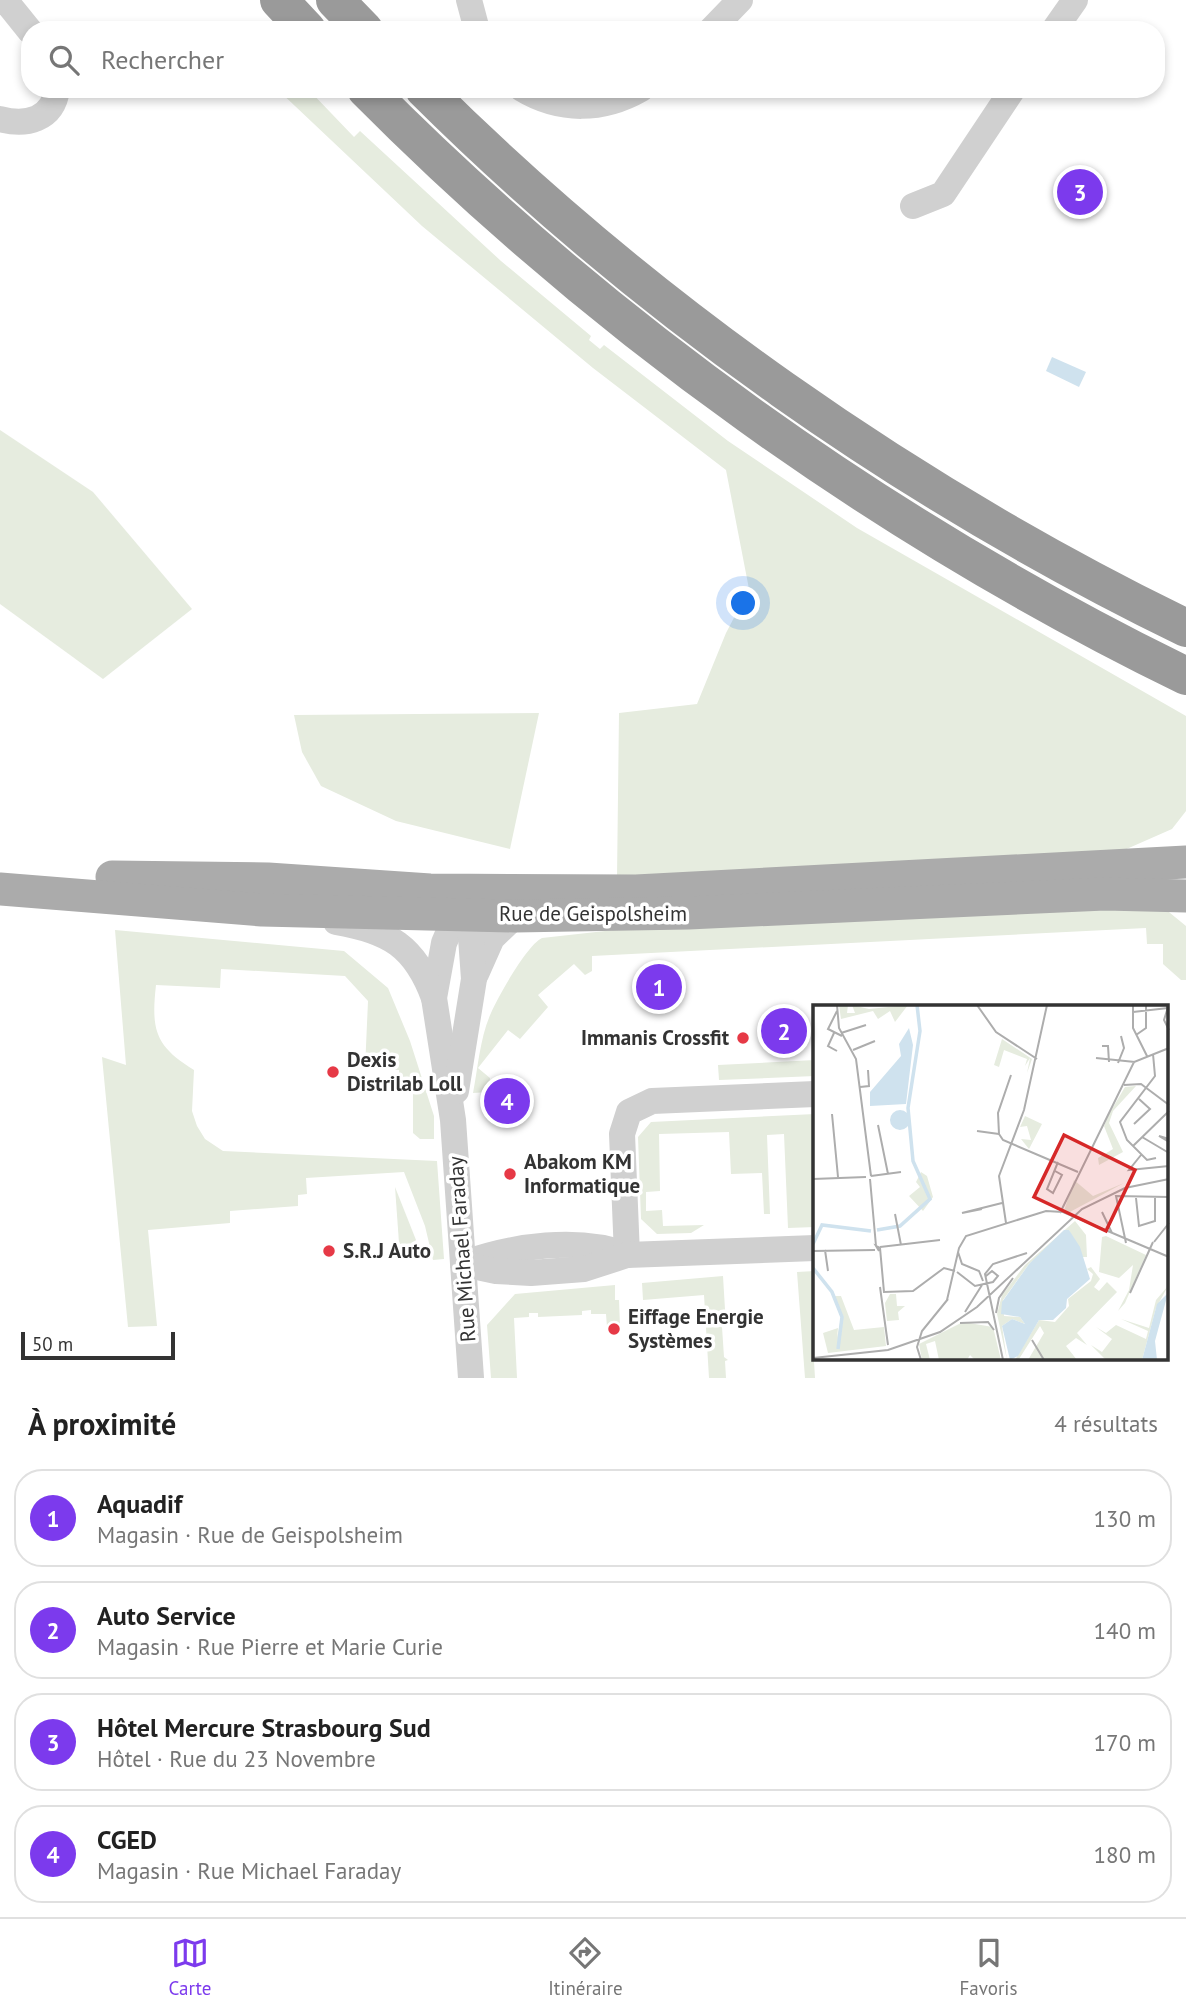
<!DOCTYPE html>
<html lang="fr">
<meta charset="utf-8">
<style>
:root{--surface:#fff;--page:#f6f6f6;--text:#222;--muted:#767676;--line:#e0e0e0;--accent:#7c3aed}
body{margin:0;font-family:"PT Sans",sans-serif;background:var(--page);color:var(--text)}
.scale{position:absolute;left:21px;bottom:18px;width:154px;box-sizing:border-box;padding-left:7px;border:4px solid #333;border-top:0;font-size:19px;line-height:24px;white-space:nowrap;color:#333;-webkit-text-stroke:5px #fff;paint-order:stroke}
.you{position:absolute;left:744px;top:604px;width:24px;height:24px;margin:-18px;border:5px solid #fff;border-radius:50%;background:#1a73e8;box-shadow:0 0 0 10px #1a73e833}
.badge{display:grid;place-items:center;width:46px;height:46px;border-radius:50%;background:var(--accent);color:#fff;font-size:23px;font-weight:700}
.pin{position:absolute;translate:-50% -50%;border:4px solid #fff;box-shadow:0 2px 7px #0006}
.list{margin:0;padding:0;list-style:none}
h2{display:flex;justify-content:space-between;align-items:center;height:91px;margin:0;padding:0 28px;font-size:30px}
h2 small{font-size:23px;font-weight:400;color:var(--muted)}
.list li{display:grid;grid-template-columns:46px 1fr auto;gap:21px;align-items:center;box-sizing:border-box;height:98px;margin:0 14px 14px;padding:0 14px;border:2px solid var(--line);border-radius:28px}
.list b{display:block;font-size:26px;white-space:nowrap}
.list p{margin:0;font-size:23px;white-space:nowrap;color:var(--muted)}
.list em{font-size:23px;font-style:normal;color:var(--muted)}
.icon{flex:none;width:38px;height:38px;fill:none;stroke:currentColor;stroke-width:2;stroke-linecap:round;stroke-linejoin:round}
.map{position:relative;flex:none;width:1186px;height:1378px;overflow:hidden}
.search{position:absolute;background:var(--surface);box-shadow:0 4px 10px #0003;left:21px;right:21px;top:21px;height:77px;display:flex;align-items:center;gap:18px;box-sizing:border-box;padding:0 24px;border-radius:28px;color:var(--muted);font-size:26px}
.sheet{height:539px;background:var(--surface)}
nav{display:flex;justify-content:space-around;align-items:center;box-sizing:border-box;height:98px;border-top:2px solid var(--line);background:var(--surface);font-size:19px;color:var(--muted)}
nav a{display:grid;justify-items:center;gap:4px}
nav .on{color:var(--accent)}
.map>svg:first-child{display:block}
.green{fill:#e6ecdf}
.water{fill:#cfe2ee}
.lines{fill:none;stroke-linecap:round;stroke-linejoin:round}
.minor{stroke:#d0d0d0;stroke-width:26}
.major{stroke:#ababab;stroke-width:33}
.highway{stroke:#9a9a9a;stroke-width:38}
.poi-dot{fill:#e63946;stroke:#fff;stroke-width:2.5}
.labels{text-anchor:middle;stroke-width:7;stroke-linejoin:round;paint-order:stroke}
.street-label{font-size:21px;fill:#333;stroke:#fff}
.poi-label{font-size:21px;font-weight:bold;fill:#333;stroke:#fff;text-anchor:start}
.inset-river{fill:none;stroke:#cfe2ee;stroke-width:3.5}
.inset-road{fill:none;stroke:#adadad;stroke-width:2}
.view{fill:#d62828;fill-opacity:0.15;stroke:#d62828;stroke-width:3.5}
.inset-edge{fill:none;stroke:#333;stroke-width:3.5}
</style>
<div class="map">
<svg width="1186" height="1378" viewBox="0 0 1186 1378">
<rect width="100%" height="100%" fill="#fff"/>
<g class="green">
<polygon points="277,89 308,89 354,137 360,131 501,261 591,336 589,340 600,349 604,345 728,441 857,528 1186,716 1186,811 1172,829 1122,851 617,878 619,713 697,704 726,633 749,589 726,470 593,368 422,226"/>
<polygon points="0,430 93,492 192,609 103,679 0,604"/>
<polygon points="539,713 510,849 396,821 321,786 302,752 294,715"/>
<path d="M 1164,908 L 1186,926 L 1186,980 L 1181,980 L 1163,964 L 1163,944 L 1147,944 L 1146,928 L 592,956 L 592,971 L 585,975 L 574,964 L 538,995 L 548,1007 L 520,1039 L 508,1030 L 478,1068 L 490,1078 L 488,1092 L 473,1093 C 478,1068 480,1037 491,1013 C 498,997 527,945 542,938 L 659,925 Z"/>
<path d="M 115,930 L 344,951 L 388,988 L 410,1041 L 434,1116 L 434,1139 L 420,1139 L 413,1133 L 413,1087 L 399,1086 L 399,1070 L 365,1069 L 368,1001 L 345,976 L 221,969 L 220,988 L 156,985 C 151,1030 155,1046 194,1070 L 192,1111 L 197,1126 L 205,1139 L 223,1151 L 437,1161 L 444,1259 L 433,1260 L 425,1226 L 404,1172 L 306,1178 L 307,1194 L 298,1195 L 298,1206 L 230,1211 L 230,1223 L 148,1230 L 157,1326 L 128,1327 L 102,1057 L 126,1065 Z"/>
<polygon points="815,1060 815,1076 719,1080 718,1065"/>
<polygon points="815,1114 815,1227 788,1228 784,1134 767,1135 770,1214 764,1214 762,1173 731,1174 729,1132 659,1134 660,1191 646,1192 646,1211 662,1210 663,1226 704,1225 691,1233 657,1234 641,1219 638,1137 651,1122"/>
<polygon points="395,1187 416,1240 409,1250 402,1249 399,1243"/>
<polygon points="815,1271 815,1309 811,1310 815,1378 805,1378 797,1272"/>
<polygon points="723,1276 726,1326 722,1327 724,1357 728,1360 725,1361 726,1378 709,1378 704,1295 643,1300 642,1283"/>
<polygon points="615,1285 615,1300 619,1300 620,1326 607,1327 606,1314 591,1314 591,1310 582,1311 582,1315 538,1317 538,1313 529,1313 529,1317 514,1318 517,1378 491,1378 487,1325 515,1294"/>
</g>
<polygon class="water" points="1052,357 1086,372 1079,387 1046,371"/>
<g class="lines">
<g class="minor">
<polyline points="5,0 30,31"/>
<polyline points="469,0 477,30"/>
<polyline points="711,30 740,0"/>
<polyline points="1054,30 1075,0"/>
<path d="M 522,89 C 560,112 603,111 641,89"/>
<path d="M 0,119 C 26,126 53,120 57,89"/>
<polyline points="913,206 943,194 1013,89"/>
<polyline points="463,899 444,943 434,998 453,1120 471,1378"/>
<path d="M 336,922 C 389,931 415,946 434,998"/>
<polyline points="476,974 492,938 515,916"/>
<polyline points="456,1091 474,979 468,896"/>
<polyline points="627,1255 622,1134 629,1112 652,1101 815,1094"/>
<path d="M 465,1263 C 513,1246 579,1236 627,1255"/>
<polyline points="463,1264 496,1271 531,1273 584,1269 627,1255 815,1248"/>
</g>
<g class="major">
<polyline points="112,877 268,879 430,890 636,891 1186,862"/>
<polyline points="0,889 262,910 515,916 688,913 1105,894 1186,896"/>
</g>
<g class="highway">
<polyline points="279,0 307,30"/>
<polyline points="335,0 364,30"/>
<path d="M 366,89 C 602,327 885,529 1186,676"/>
<path d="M 424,89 C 644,308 907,492 1186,628"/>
</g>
</g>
<g class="poi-dot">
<circle cx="743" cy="1038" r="7"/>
<circle cx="333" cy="1072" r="7"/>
<circle cx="510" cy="1174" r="7"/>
<circle cx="329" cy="1251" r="7"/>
<circle cx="614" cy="1329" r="7"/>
</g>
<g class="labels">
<g class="street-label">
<text x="593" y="921">Rue de Geispolsheim</text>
<text transform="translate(462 1249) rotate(-94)" y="7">Rue Michael Faraday</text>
</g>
<g class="poi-label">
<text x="729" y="1045" text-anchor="end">Immanis Crossfit</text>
<text x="347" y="1067">Dexis<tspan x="347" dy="24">Distrilab Loll</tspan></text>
<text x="524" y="1169">Abakom KM<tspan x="524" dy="24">Informatique</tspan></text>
<text x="343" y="1258">S.R.J Auto</text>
<text x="628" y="1324">Eiffage Energie<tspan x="628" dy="24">Systèmes</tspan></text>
</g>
</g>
<g transform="translate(813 1005)">
<rect width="355" height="355" fill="#fff"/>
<path d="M 26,0 L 35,0 L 34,8 L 42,8 L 39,0 L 56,4 L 95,0 L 82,17 L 77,6 L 65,14 L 60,6 L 28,14 ZM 189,34 L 219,54 L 214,68 L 217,53 L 212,61 L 214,54 L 191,45 L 186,62 L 181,60 ZM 323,81 L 300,106 L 296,118 L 310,147 L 286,160 L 285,153 L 300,144 L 291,121 L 296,109 L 312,82 ZM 212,111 L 229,119 L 216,144 L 208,134 L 218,135 L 214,121 L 207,122 ZM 108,167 L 114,171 L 120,192 L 110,206 L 96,191 L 107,182 L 103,177 ZM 261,175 L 280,191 L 311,178 L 255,208 L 251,206 ZM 262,216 L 273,230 L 274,252 L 268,252 L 256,225 L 216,259 L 190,295 L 191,311 L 207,312 L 212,319 L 199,314 L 189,321 L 194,355 L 184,309 L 189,290 L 212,260 ZM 293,231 L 333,250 L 312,298 L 305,306 L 316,285 L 320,260 L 306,273 L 286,267 L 289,232 ZM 278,262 L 287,274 L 281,282 L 286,286 L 294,277 L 304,287 L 264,328 L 274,340 L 263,333 L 253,341 L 264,355 L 215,355 L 231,328 L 227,321 L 206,354 L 202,355 L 226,315 L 242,317 L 256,301 L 255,294 L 278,276 L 280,269 L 274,264 ZM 3,268 L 22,291 L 28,291 L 41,325 L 71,322 L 73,341 L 15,348 L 10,328 L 25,323 L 24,333 L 28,313 L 19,289 ZM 355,281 L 343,303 L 329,355 L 293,355 L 278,340 L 289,347 L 299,334 L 283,322 L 293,328 L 303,320 L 333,334 L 335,326 L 308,314 L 336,323 L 343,295 ZM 77,289 L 83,289 L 84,301 L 92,301 L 85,307 L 86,315 L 74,316 L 72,298 ZM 150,317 L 180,322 L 188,355 L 162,355 L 157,350 L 154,355 L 126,355 L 122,336 L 113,339 L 117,355 L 109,355 L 106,339 Z" fill="#e6ecdf"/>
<path d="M 96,23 L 100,40 L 93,99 L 57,101 L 57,87 L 88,51 L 86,39 ZM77 115a10 10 0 1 1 20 0a10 10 0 1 1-20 0ZM 251,225 L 256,225 L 267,242 L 277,274 L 254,294 L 253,303 L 240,315 L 226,315 L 205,351 L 197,355 L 189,321 L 199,314 L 212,319 L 207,312 L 188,309 L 189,297 L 216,259 ZM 355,288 L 342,336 L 344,355 L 329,355 L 344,299 Z" fill="#cfe2ee"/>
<path class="inset-river" d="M 64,225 L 87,221 L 117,194 L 100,156 L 95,103 L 107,26 L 104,0M 0,239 L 9,220 L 58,226M 0,263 L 19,287 L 29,312 L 25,344"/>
<path class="inset-road" d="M 24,0 L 26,23 L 43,54 L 58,171M 164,0 L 183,27 L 224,54M 320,0 L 320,23 L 334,51M 355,2 L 351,15 L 356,25M 24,6 L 15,24 L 29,31M 320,7 L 355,3M 21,28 L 15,41 L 24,46M 28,28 L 53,20M 323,30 L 333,23 L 333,0M 289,41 L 295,41 L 296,57M 40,45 L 62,36M 340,49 L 342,71 L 307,117 L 314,135 L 334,155 L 343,153M 283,53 L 322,57M 305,58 L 311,43 L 308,31M 311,80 L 328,79 L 356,100M 47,82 L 56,81 L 55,65M 19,109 L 25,172M 321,119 L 337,104 L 326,94M 65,120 L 75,169M 164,126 L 186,129M 186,129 L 190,135 L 265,167M 186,129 L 185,108 L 198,70M 329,132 L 356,148M 356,134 L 346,131 L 356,137M 320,141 L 356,106M 328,150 L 316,165 L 356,161M 242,166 L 249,170 L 240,188 L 234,184 L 245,157M 58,171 L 88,167M 0,174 L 53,172M 57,174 L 63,241M 323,193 L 326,221 L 342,216 L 342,193M 169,204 L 149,208 L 189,198M 289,207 L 299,228M 247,208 L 321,57 L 356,43M 82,209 L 88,240M 193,218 L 186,171 L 211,105 L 234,0M 341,237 L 356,218M 313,238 L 303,191 L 356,192M 67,242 L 127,235M 12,245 L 15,266M 0,246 L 62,245M 66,246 L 63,241 L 67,243 L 71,287 L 100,286 L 131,263 L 142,266M 336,246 L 317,288 L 340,237M 145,247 L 149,259 L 166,266 L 170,276M 144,267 L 162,281 L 180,277 L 185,271 L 179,266 L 173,271M 67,282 L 75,340M 134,295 L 146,243 L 153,231 L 233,206 L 250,207 L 356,252M 152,307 L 169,280M 183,308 L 186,293 L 200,273M 147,318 L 175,317 L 181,325M 219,335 L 231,355M 0,353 L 75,345 L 127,327 L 164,302 L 269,204 L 312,183 L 356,174M 108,355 L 104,342 L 109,326 L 135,294M 190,355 L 172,269 L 180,259 L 214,248"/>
<path class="view" d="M 251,130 L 322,165 L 293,226 L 221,192 Z"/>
<rect width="355" height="355" class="inset-edge"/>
</g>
</svg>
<div class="scale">50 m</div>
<div class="you"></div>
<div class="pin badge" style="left:659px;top:987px">1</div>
<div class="pin badge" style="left:784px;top:1031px">2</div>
<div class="pin badge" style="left:1080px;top:192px">3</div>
<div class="pin badge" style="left:507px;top:1101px">4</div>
<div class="search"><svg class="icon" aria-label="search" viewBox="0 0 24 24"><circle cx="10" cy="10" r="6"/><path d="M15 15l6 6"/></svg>Rechercher</div>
</div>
<section class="sheet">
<h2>À proximité<small>4 résultats</small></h2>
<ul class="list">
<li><span class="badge">1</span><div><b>Aquadif</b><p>Magasin · Rue de Geispolsheim</p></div><em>130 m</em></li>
<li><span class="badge">2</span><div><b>Auto Service</b><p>Magasin · Rue Pierre et Marie Curie</p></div><em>140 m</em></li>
<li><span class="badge">3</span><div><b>Hôtel Mercure Strasbourg Sud</b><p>Hôtel · Rue du 23 Novembre</p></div><em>170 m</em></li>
<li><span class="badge">4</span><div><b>CGED</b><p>Magasin · Rue Michael Faraday</p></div><em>180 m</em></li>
</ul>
</section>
<nav>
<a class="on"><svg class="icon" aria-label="map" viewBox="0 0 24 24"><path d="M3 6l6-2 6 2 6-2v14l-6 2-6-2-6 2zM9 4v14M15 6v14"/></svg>Carte</a>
<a><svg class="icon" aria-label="directions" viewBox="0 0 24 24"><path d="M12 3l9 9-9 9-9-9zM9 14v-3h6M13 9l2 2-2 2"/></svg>Itinéraire</a>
<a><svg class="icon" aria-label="saved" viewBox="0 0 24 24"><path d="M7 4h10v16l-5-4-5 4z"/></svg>Favoris</a>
</nav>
